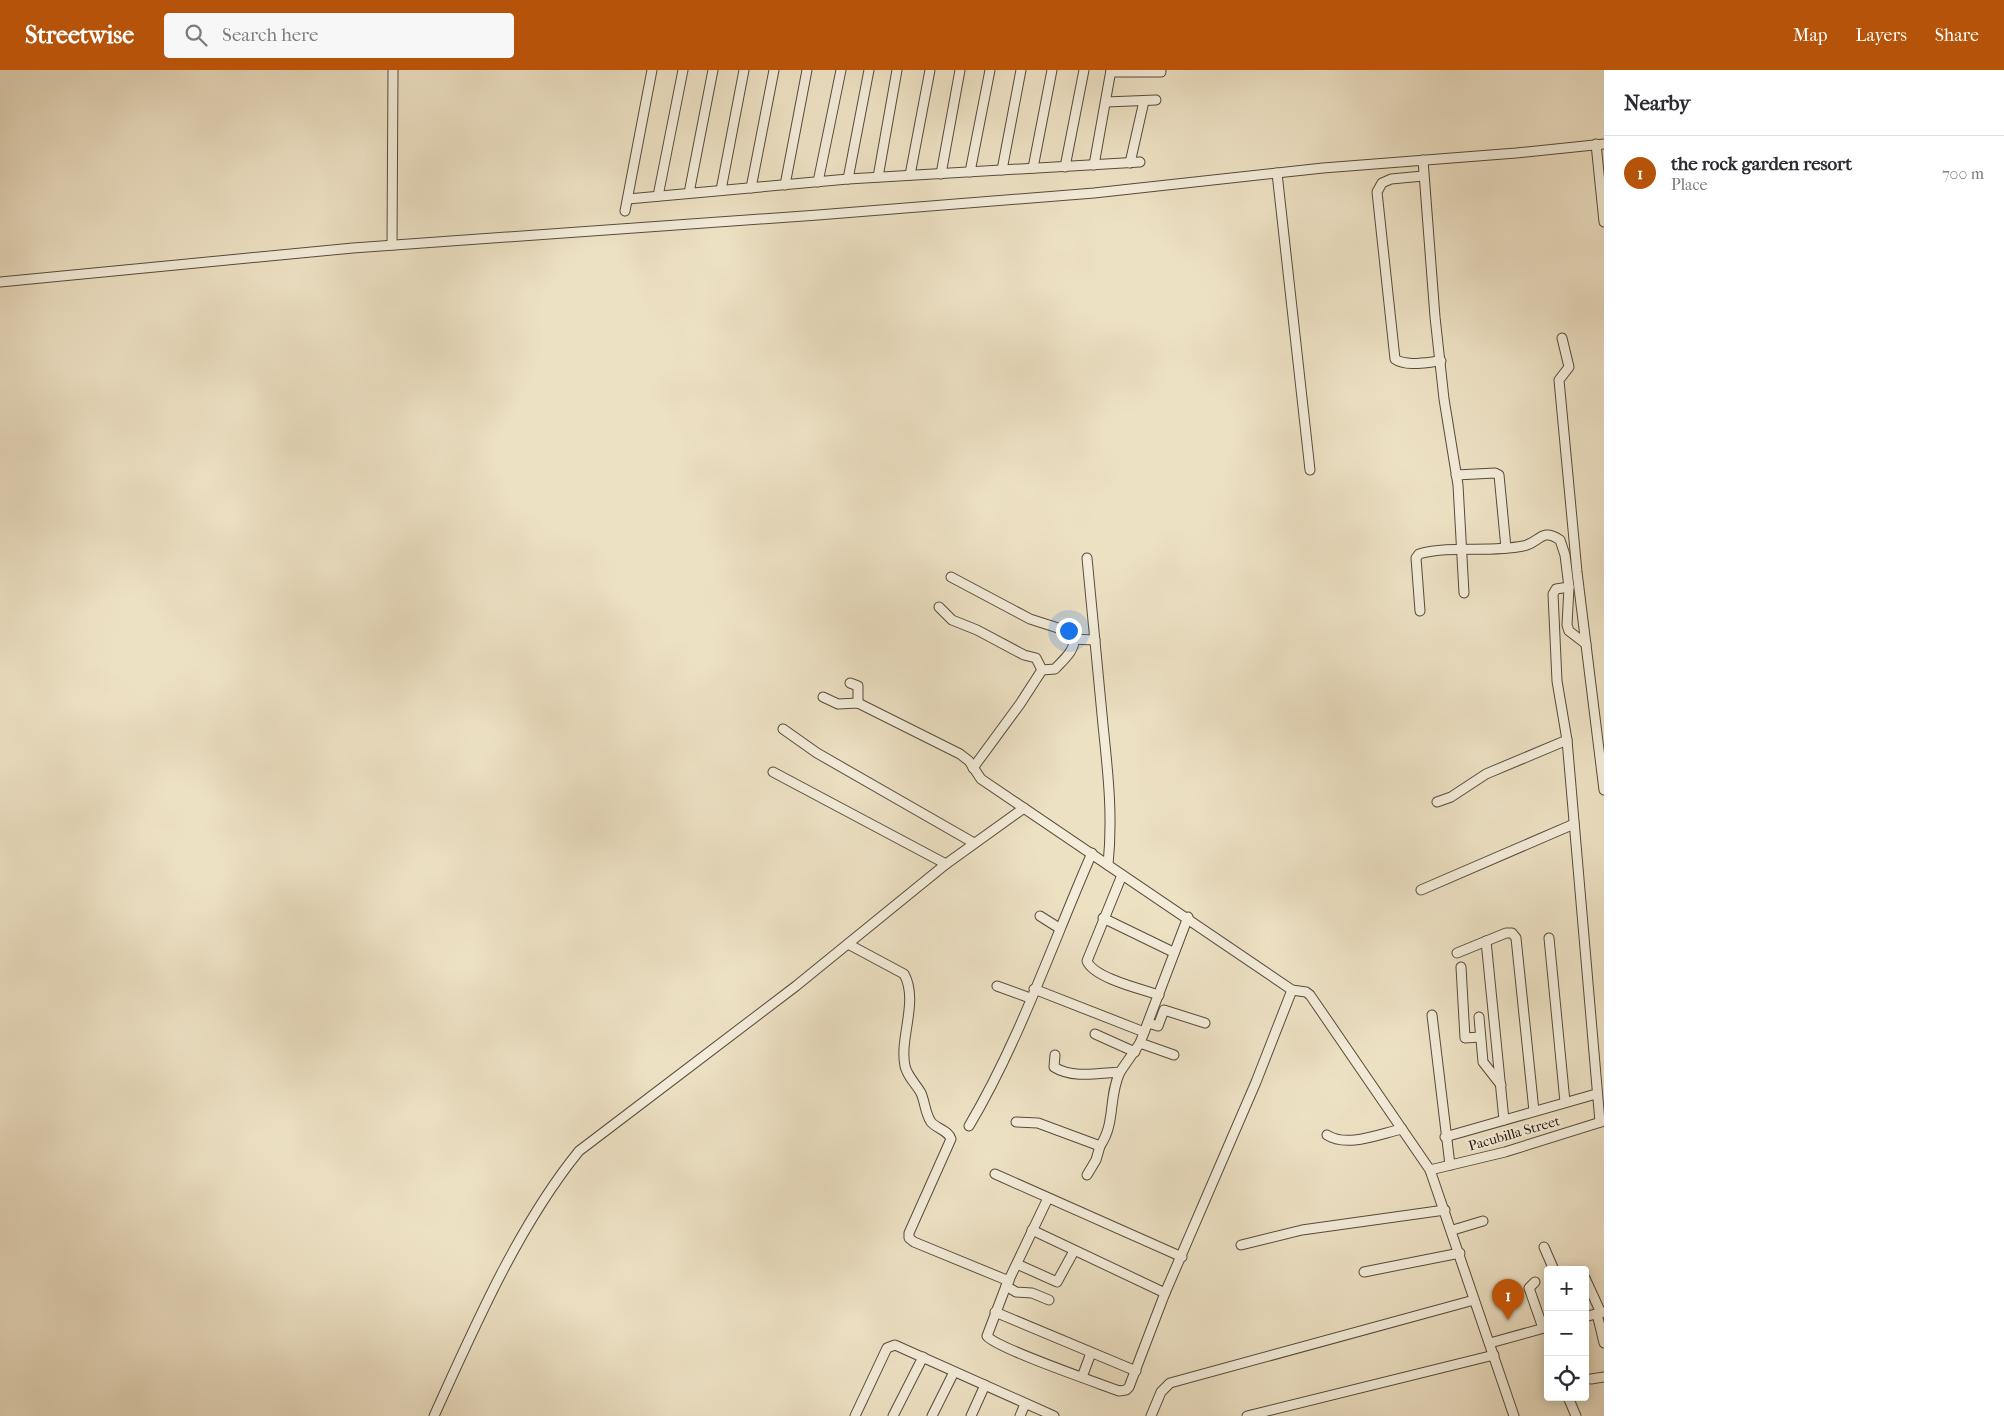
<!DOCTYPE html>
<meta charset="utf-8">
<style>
:root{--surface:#fff;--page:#f7f7f7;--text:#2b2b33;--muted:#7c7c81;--line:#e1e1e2;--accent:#b45309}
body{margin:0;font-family:"IM FELL French Canon",serif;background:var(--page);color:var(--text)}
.controls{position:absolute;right:15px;bottom:15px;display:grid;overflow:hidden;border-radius:5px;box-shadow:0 2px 12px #0003}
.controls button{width:45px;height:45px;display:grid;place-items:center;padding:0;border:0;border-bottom:1px solid var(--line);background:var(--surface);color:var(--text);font:25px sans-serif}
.you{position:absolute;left:1068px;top:560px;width:18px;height:18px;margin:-12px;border:4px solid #fff;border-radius:50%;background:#1a73e8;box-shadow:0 0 0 8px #1a73e833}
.badge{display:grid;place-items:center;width:32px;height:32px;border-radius:50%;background:var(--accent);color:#fff;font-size:16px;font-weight:700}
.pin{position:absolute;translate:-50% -41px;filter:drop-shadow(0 1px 2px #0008)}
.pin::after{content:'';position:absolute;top:26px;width:18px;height:15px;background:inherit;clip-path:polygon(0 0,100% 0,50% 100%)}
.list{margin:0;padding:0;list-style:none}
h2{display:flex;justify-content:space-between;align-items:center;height:65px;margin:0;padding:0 20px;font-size:21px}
h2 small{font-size:16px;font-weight:400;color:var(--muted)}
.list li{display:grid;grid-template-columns:32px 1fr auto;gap:15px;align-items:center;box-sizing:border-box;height:75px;padding:0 20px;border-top:1px solid var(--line)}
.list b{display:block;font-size:19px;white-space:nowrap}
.list p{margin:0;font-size:16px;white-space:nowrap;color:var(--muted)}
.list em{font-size:16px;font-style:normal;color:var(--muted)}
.icon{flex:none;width:28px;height:28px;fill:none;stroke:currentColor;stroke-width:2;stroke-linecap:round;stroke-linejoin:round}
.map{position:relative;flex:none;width:1604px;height:1346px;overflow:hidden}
header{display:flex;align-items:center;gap:30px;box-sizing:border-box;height:70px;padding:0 25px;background:var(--accent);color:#fff}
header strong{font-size:24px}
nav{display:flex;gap:28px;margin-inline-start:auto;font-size:18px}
.search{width:350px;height:45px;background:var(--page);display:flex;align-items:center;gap:12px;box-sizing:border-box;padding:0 18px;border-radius:5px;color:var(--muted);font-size:19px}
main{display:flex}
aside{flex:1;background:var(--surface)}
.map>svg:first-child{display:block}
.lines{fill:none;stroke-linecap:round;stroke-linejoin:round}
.minor-casing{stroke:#584b3c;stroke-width:11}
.minor{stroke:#f3ecd9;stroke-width:9}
.labels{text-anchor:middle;stroke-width:4;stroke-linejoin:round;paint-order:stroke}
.street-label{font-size:14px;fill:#27190e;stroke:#f3ecd9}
</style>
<header>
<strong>Streetwise</strong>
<div class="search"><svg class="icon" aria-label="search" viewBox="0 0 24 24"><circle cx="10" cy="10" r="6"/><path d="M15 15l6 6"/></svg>Search here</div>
<nav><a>Map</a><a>Layers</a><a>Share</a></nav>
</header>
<main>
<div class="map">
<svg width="1604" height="1346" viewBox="0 0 1604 1346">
<rect width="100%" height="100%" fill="#ede1c4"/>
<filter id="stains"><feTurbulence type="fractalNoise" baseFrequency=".004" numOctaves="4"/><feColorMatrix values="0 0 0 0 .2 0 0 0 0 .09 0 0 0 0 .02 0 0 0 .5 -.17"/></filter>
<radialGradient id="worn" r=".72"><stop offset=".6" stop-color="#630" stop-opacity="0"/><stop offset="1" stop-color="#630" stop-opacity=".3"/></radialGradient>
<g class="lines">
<defs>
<g id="minor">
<polyline points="1111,2 1161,2"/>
<polyline points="1106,32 1156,30"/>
<polyline points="1596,74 1604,152"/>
<polyline points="1423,90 1435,247 1444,329 1458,415 1464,523"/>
<polyline points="1130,93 1144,31"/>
<polyline points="1094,95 1111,0"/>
<polyline points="1065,97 1084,0"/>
<polyline points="1033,98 1052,0"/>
<polyline points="1002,100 1021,0"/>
<polyline points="970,102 990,0"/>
<polyline points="1277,103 1310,400"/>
<polyline points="941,104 960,0"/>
<polyline points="910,105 930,0"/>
<path d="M 1423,106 L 1391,109 L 1382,113 L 1377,122 L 1395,289 C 1406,297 1428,292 1441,291"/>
<polyline points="878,107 897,0"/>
<polyline points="848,109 869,0"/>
<polyline points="818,112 841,0"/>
<polyline points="785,115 807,0"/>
<polyline points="751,118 774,0"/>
<polyline points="721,120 744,0"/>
<polyline points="689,123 713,0"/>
<polyline points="658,126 683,0"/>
<polyline points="628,129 848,109 1140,92"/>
<polyline points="625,141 652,0"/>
<polyline points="392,175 393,0"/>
<polyline points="0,212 353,178 818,145 1094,123 1323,98 1516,83 1604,74"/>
<polyline points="1562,268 1569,297 1559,310 1577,502 1604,720"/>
<polyline points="1456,405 1495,403 1499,405 1506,478"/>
<path d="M 1087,488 C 1092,544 1098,599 1103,655 C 1108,703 1113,746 1108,795"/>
<polyline points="951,507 1030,549 1058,558 1070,569 1095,570"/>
<polyline points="1569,517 1556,519 1553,524 1557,611 1567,670 1600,1052"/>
<polyline points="939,537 952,550 977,560 1024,585 1036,588 1042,600 1020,634 973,698"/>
<path d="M 1420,541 L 1416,488 L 1419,484 C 1452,475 1489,483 1523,476 C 1540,473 1541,457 1560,470 L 1565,485 L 1569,517 L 1567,555 L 1569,561 L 1586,574"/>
<path d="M 1042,600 L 1055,599 C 1062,591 1075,581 1074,569"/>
<polyline points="850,613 858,616 858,633"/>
<polyline points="823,627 838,634 858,633 960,684 969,691 981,709 1292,920 1306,922 1310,925 1430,1100 1514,1346"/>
<polyline points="783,659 817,683 974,773"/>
<polyline points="773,702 946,794 1024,738"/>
<polyline points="1437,732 1451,727 1486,704 1567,670"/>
<path d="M 1122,805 L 1087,891 C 1094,908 1141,919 1159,925"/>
<polyline points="1421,820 1574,754"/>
<polyline points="1040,846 1059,858"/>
<polyline points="1103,848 1173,882"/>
<polyline points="1549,868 1565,1032"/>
<polyline points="1486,871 1504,1050"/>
<path d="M 848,874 L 904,904 C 919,931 899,968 905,996 C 907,1006 916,1014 921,1023 C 925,1032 925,1043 931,1052 C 937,1059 948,1060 951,1069 L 909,1163 L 909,1168 L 914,1172 L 1009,1211"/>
<polyline points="1457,883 1506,863 1512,863 1516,868 1534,1041"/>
<polyline points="1461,897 1465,968 1480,967"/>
<polyline points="997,916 1030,928"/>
<polyline points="1034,919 1144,962"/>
<polyline points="1432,945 1450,1095"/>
<polyline points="1479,947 1483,992 1501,1015"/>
<polyline points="1148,953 1158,956 1164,940 1205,953"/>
<polyline points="1095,964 1135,982"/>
<polyline points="1140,973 1174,985"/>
<path d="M 1055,985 L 1054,997 C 1073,1009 1099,1003 1120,1002 L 1140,973 L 1188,847"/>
<path d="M 1016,1052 L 1038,1053 L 1100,1076 C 1116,1053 1108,1027 1120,1002"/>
<path d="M 969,1056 C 1020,970 1052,874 1092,783"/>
<path d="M 1327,1065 C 1347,1078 1379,1064 1402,1059"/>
<polyline points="1445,1067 1596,1024"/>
<polyline points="1430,1100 1505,1082 1604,1051"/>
<polyline points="995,1104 1182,1187"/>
<polyline points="1087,1105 1096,1090 1100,1076"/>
<path d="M 1048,1128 L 1006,1216 L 987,1266 C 996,1278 1098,1313 1119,1321 L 1126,1320 L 1129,1317 L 1165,1223 L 1256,1012 L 1292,920"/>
<polyline points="1032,1160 1165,1223"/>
<polyline points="1453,1160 1483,1151"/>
<polyline points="1241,1175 1302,1160 1445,1140"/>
<polyline points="1544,1177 1554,1200"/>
<polyline points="1017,1194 1057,1212 1074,1181"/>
<polyline points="1364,1202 1460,1183"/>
<polyline points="1585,1208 1601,1243"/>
<polyline points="1535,1212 1529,1218 1543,1258"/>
<polyline points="1006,1216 1016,1222 1032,1223 1049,1230"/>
<polyline points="995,1242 1136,1301"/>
<polyline points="1597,1244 1604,1273"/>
<polyline points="1585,1247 1602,1242"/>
<polyline points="1490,1273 1548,1257"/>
<polyline points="1082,1307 1091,1283"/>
<polyline points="1591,1309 1604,1307"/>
<polyline points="1568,1327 1576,1346"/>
<path d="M 434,1346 C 474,1258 518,1156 579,1081 L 796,916 L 946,794"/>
<polyline points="855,1346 887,1278 895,1275 1054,1346"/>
<polyline points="893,1346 923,1287"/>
<polyline points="932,1346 954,1302"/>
<polyline points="971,1346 985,1315"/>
<polyline points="1020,1346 1025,1334"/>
<polyline points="1151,1346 1161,1322 1170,1313 1474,1230"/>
<polyline points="1247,1346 1494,1285"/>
</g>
</defs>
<use href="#minor" class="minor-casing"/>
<use href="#minor" class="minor"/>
</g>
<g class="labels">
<g class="street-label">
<text transform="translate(1514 1063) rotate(-16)" y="5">Pacubilla Street</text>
</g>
</g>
<rect width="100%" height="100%" filter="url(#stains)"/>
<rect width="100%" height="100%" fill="url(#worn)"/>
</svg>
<div class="controls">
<button>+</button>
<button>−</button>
<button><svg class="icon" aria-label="locate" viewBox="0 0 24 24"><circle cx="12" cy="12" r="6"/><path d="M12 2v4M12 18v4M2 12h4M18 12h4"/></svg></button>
</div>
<div class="you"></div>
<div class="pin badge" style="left:1508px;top:1250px">1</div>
</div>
<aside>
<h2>Nearby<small></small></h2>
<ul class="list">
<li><span class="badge">1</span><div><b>the rock garden resort</b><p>Place</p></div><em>700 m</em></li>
</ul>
</aside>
</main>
